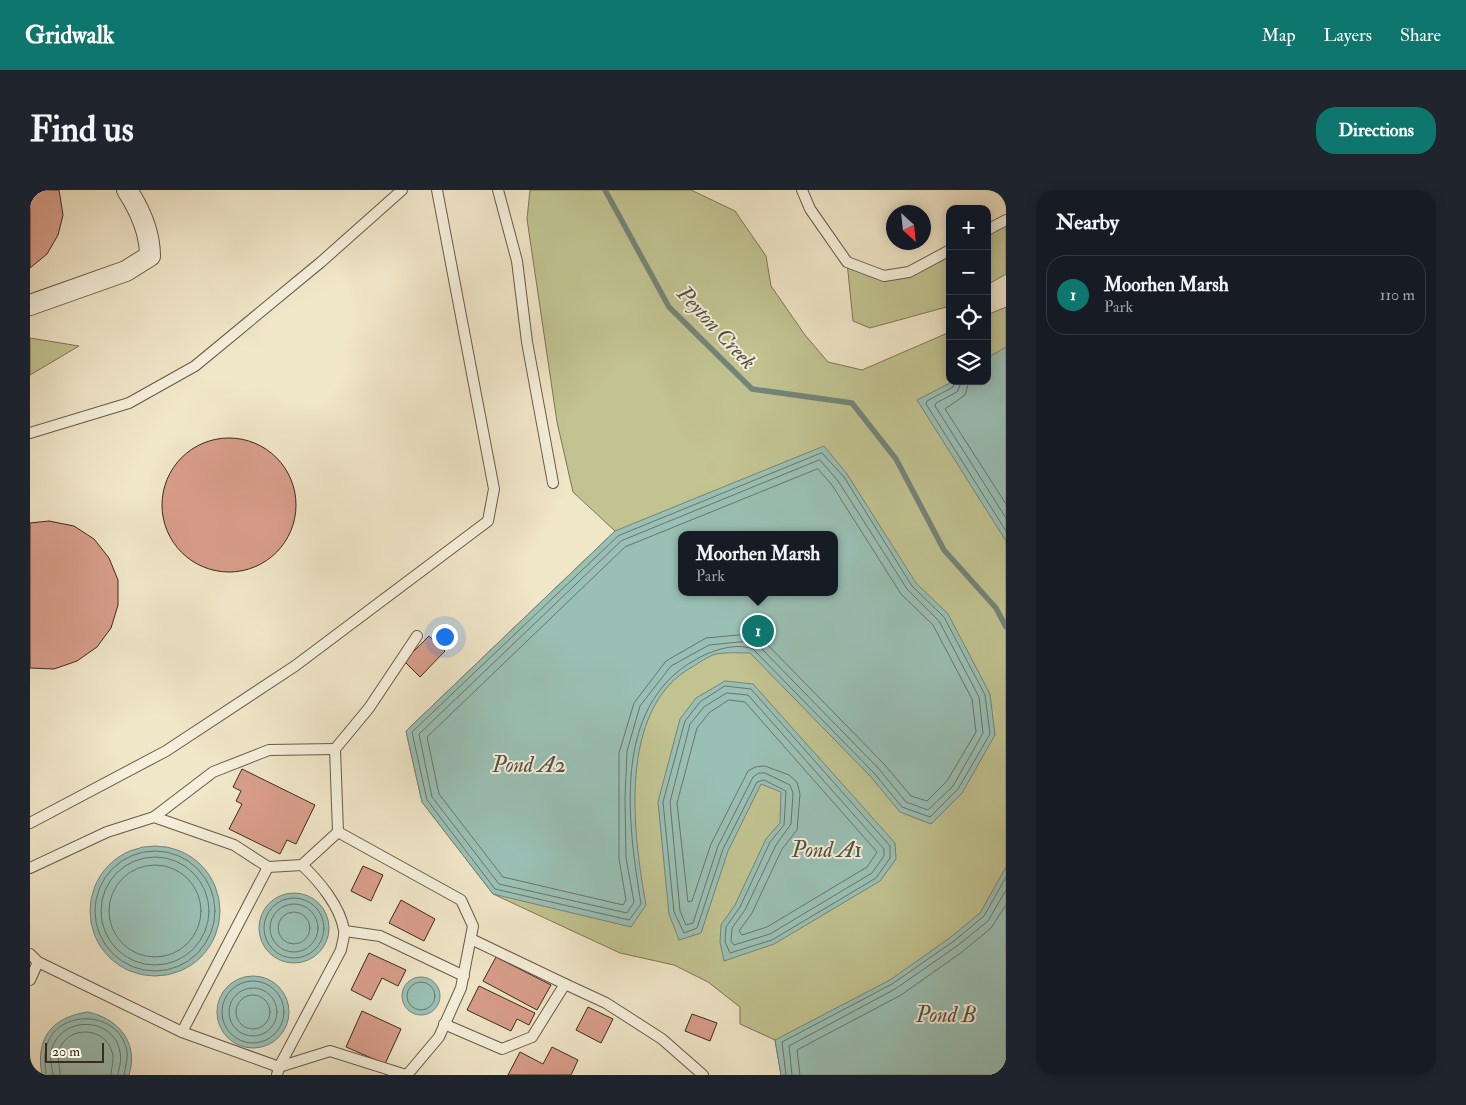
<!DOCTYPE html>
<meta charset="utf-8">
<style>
:root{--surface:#171b24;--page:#20242c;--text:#f1f3f6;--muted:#9ea1a6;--line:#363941;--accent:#0f766e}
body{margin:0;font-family:"IM FELL Double Pica",serif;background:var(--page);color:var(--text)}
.controls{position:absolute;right:15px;top:15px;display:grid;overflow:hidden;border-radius:10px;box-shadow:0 2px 12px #0003}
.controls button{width:45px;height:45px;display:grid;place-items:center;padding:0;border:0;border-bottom:1px solid var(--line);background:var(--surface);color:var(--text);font:25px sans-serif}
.compass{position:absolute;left:856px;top:15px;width:45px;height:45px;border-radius:50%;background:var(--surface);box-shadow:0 2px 12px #0003;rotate:153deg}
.scale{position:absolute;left:15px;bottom:12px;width:59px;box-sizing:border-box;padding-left:5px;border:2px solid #3b2a1e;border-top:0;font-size:14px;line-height:18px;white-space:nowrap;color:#3b2a1e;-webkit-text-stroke:4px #f5efdb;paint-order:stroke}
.you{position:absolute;left:414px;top:446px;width:18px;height:18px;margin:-12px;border:4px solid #fff;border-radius:50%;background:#1a73e8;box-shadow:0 0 0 8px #1a73e833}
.badge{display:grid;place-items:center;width:32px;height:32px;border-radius:50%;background:var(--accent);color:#fff;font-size:16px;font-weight:700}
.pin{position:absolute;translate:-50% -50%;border:2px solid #fff;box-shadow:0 1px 5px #0006}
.popup{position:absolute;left:648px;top:341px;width:160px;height:65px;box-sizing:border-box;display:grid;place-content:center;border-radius:10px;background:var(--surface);filter:drop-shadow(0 1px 4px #0005);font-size:16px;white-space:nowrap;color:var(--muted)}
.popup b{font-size:19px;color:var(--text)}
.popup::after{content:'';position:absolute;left:50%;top:100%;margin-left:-10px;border:10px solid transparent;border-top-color:var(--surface)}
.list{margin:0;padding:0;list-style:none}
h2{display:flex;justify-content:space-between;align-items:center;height:65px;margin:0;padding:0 20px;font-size:21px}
h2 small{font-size:16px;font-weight:400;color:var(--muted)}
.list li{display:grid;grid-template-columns:32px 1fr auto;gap:15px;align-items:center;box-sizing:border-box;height:80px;margin:0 10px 10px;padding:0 10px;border:1px solid var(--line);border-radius:20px}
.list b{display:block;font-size:19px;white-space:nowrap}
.list p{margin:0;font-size:16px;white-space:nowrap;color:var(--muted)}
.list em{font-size:16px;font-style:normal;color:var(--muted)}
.icon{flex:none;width:28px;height:28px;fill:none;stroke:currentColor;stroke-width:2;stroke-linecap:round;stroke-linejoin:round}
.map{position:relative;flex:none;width:976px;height:885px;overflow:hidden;border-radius:20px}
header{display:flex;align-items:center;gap:30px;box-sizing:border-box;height:70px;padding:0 25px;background:var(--accent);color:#fff}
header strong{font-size:24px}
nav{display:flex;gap:28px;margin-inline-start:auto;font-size:18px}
.intro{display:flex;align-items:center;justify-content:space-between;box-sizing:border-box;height:120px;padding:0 30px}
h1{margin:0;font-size:35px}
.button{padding:12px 22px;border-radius:20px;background:var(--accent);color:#fff;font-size:18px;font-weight:700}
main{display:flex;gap:30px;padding:0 30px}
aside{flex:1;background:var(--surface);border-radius:20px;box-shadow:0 2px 12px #0003}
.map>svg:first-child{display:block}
.green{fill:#c1c391;stroke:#7e7658;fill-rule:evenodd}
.water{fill:#9ac0b5;stroke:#748479;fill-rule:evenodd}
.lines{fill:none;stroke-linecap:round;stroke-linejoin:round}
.shore{stroke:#6a756a;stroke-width:1}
.stream{stroke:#748479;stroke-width:5.5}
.building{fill:#d89d8a;stroke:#3b2a1e}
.lane-casing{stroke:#685948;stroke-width:12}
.street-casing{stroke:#685948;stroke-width:22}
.lane{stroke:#f5efdb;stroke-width:10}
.street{stroke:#f5efdb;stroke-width:20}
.labels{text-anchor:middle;stroke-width:4;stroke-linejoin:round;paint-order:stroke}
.water-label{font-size:22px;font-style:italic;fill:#535044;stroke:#f5efdb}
</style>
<header>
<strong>Gridwalk</strong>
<nav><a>Map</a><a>Layers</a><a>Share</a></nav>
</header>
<div class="intro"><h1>Find us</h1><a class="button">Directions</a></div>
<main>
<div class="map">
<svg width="976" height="885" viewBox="0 0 976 885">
<rect width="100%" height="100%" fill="#f0e6c8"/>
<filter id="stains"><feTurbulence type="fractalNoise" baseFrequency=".004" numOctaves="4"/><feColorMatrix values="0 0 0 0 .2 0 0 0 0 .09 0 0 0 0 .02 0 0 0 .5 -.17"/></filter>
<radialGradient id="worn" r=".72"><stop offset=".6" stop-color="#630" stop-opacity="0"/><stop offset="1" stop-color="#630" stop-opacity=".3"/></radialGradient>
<g class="green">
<path d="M 500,0 L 661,0 L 705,21 L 736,66 L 741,96 L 775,145 L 798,172 L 832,180 L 920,142 L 920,191 L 957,191 L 957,125 L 976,117 L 976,885 L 751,885 L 745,850 L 710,834 L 710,817 L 678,792 L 644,775 L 590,763 L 463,704 L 392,612 L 376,541 L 585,341 L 543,302 L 527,232 L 497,29 ZM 652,345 L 804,345 L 804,402 L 652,402 Z"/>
<polygon points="976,30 976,84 957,95 957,40"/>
<polygon points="920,60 920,116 840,138 823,131 817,72 854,85 879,82"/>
<polygon points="0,148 49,156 0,185"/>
</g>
<g class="water">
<polygon points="976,157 976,351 887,210 924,191 957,191 957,168"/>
<path d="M 794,256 L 817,284 L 886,393 L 918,424 L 960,504 L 965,545 L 932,603 L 901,634 L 870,622 L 841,587 L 720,463 C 709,463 696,462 686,464 C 678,466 669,473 662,477 C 587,519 603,644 616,715 L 601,737 L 463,704 L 392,612 L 376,541 L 585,341 ZM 652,345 L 804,345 L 804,402 L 652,402 Z"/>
<polygon points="695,491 723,494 865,653 866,669 850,691 744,754 694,771 690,752 691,735 705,715 736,649 750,633 751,602 731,594 698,661 671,743 649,750 639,724 628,612 650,529 666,508"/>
<circle cx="125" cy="721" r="65"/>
<polygon points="976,677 976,885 751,885 745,850 860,790 921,747 950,723"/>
<circle cx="264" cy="738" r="35"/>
<circle cx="223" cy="822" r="36"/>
<circle cx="391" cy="806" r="19"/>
<path d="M 58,822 C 89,829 109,853 99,885 L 12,885 C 5,848 22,827 58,822 Z"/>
</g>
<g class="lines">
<g class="shore">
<polyline points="925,191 923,197 897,211 896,214 976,341"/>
<polyline points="932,191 927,202 906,213 905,216 976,328"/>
<polyline points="939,191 935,205 915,219 976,314"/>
<path d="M 792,263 L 814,287 L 882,396 L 914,427 L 955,505 L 960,544 L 928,599 L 900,627 L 872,617 L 844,583 L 723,459 C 705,452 680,461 665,470 C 581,517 598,633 611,714 L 599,730 L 465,699 L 397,610 L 382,542 L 588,346 Z"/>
<polygon points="790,270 808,291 877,399 909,431 949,507 953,543 923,596 898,620 876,612 849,579 727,454 719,451 679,455 641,476 610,516 597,561 595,609 596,668 604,712 597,723 469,694 402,607 389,544 591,351"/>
<polygon points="788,279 802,295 871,404 903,435 942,509 946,542 917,591 897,611 881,606 854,574 731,448 719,444 676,448 636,471 604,513 589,563 589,669 596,710 593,715 473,687 409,604 397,547 595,357"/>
<polygon points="695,496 721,499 860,656 860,668 846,688 742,750 700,763 695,752 696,737 710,717 740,652 754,635 756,601 734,590 727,592 693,659 667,738 654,743 644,722 633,612 655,531 670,512"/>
<polygon points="697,503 718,505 854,659 854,666 842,683 740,744 704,755 701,751 702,738 715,720 746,655 761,634 763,603 760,595 735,583 729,583 723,587 688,656 663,733 656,735 650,721 640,612 660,534 674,517"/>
<polygon points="699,510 715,512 847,662 837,677 737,737 712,745 709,741 722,723 752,659 767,640 770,604 767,592 759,585 735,576 725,577 718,581 681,654 662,711 658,712 647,613 667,538 679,523"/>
<circle cx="125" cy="721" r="60"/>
<circle cx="125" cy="721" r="54"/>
<circle cx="125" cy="721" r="46"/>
<circle cx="264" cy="738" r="30"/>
<circle cx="264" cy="738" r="24"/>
<circle cx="264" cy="738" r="16"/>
<circle cx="223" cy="822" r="31"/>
<circle cx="391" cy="806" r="14"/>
<circle cx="223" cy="822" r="24"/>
<circle cx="223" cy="822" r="17"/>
<path d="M 16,885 C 16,876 13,868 16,858 C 26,817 91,820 97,862 C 98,870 95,877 94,885"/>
<path d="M 23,885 C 22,876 19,867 22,858 C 33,825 84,827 90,862 C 92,870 89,877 88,885"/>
<path d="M 30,885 C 30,877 27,869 29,861 C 36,835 75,836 82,862 C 85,870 81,877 81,885"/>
<polyline points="756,885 752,852 862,794 924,751 954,726 976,687"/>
<polyline points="762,885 759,856 865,799 927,756 958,731 976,700"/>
<polyline points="770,885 767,860 871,805 932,762 961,738 976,715"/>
</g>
<polyline class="stream" points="575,0 639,117 722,199 822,213 866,269 914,360 966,418 976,437"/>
</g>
<g class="building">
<polygon points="0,0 29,0 33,25 28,45 17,64 0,78"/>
<circle cx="199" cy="315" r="67"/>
<polygon points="19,331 44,336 64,349 79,368 88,390 88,415 81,438 67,457 47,471 24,479 0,478 0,333"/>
<polygon points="399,446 415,461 390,487 374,471"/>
<polygon points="212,579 285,615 266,654 257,650 250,664 199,639 212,614 206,611 211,601 203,597"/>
<polygon points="333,676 353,685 341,711 321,701"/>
<polygon points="371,710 405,729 394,751 359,733"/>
<polygon points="339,763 376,780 368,796 352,788 341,810 321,800"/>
<polygon points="466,767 521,795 507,820 453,791"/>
<polygon points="449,796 505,823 499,835 487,829 481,841 437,820"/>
<polygon points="558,817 583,829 571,853 546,840"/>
<polygon points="332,821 371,839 355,874 316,857"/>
<polygon points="662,824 687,833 680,851 655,841"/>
<polygon points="522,857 548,870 541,885 478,885 490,862 513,874"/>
</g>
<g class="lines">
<defs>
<g id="lane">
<polyline points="468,0 487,71 497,152 523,293"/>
<polyline points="772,0 780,19 817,72 854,86 879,82 920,60"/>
<polyline points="957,40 976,30"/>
<polyline points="0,243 99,213 165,176 291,72 372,0"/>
<polyline points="124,627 183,582 239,560 305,559"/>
<polyline points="0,633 136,561 265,476 458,331 464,299 407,0"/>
<polyline points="308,642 431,710 443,736 431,798 409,847 377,885"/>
<polyline points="0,678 77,642 124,627 204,655 238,677 272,675 308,642 305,559 339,518 387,446"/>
<polyline points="315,741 350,746 434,786"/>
<polyline points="0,764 8,772 152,842 238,677"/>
<polyline points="0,790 8,772"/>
<polyline points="535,794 576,813 632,849 673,885"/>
<polyline points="414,834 472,859 502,847 535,794 441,749"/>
<polyline points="152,842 249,877 247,885"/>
<path d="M 249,877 L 311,760 C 312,754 315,746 314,740 C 310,716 289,691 272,675"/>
<polyline points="249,877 300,861 376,885"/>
</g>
<path id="street" d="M 0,115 L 96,81 L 120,66 C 120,42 110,20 97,0"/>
</defs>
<use href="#lane" class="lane-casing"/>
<use href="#street" class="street-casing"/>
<use href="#lane" class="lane"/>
<use href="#street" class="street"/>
</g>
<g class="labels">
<g class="water-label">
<text transform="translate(687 137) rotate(47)" y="8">Peyton Creek</text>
<text x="499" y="582">Pond A2</text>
<text x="797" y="667">Pond A1</text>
<text x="916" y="832">Pond B</text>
</g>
</g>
<rect width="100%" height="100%" filter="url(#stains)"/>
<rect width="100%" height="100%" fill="url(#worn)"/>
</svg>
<div class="controls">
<button>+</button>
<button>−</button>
<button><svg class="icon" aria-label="locate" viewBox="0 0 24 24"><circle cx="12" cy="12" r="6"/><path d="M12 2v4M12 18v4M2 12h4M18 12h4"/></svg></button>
<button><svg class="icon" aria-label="layers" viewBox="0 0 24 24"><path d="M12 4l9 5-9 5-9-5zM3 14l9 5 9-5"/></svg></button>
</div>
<svg class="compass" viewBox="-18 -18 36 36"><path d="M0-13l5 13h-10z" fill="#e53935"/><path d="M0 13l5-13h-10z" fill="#9ea1a6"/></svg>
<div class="scale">20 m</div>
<div class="you"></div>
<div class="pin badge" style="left:728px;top:441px">1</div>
<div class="popup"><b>Moorhen Marsh</b>Park</div>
</div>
<aside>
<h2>Nearby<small></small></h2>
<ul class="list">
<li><span class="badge">1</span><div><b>Moorhen Marsh</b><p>Park</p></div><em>110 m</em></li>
</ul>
</aside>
</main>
